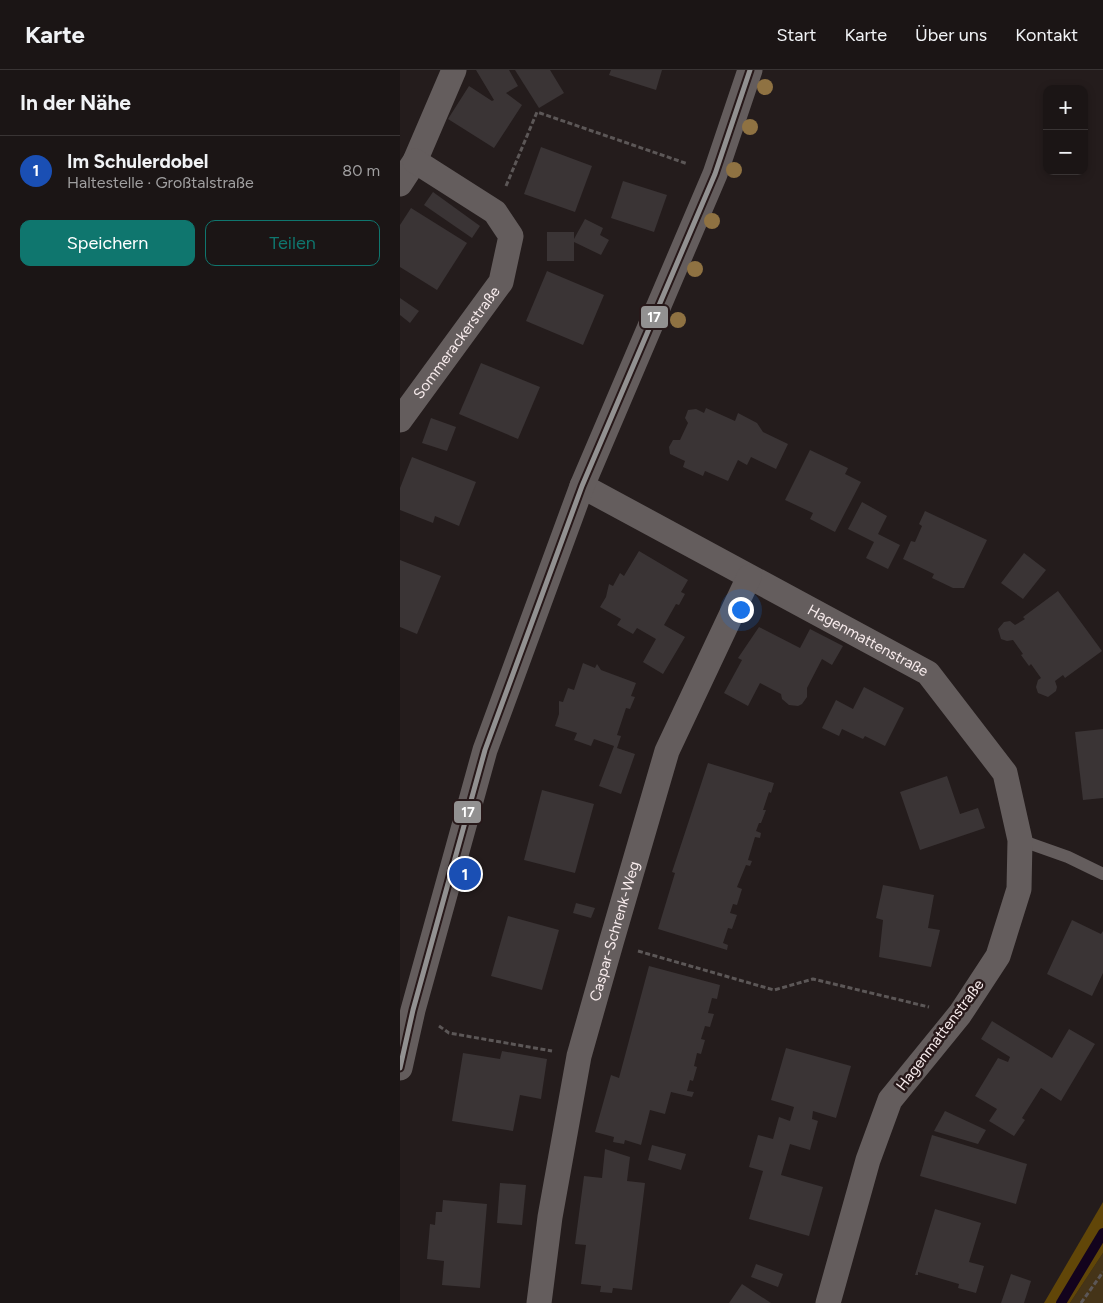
<!DOCTYPE html>
<html lang="de">
<meta charset="utf-8">
<style>
:root{--surface:#1b1515;--page:#241e1e;--text:#f1f3f6;--muted:#a09fa0;--line:#393434;--accent:#0f766e}
body{margin:0;font-family:Figtree,sans-serif;background:var(--page);color:var(--text)}
.controls{position:absolute;right:15px;top:15px;display:grid;overflow:hidden;border-radius:10px;box-shadow:0 2px 8px #0003}
.controls button{width:45px;height:45px;display:grid;place-items:center;padding:0;border:0;border-bottom:1px solid var(--line);background:var(--surface);color:var(--text);font:25px sans-serif}
.you{position:absolute;left:340px;top:539px;width:18px;height:18px;margin:-12px;border:4px solid #fff;border-radius:50%;background:#1a73e8;box-shadow:0 0 0 8px #1a73e833}
.badge{display:grid;place-items:center;width:32px;height:32px;border-radius:50%;background:var(--accent);color:#fff;font-size:16px;font-weight:700}
.pin{position:absolute;translate:-50% -50%;border:2px solid #fff;box-shadow:0 1px 5px #0006}
.list{margin:0;padding:0;list-style:none}
h2{display:flex;justify-content:space-between;align-items:center;height:65px;margin:0;padding:0 20px;font-size:21px}
h2 small{font-size:16px;font-weight:400;color:var(--muted)}
.list li{display:grid;grid-template-columns:32px 1fr auto;gap:15px;align-items:center;box-sizing:border-box;height:70px;padding:0 20px;border-top:1px solid var(--line)}
.list b{display:block;font-size:19px;white-space:nowrap}
.list p{margin:0;font-size:16px;white-space:nowrap;color:var(--muted)}
.list em{font-size:16px;font-style:normal;color:var(--muted)}
.actions{display:flex;gap:10px;padding:15px 20px}
.actions a{flex:1;padding:11px 0;border:1px solid var(--accent);border-radius:10px;text-align:center;font-size:18px;color:var(--accent)}
.actions .main{background:var(--accent);color:#fff}
.map{position:relative;flex:none;width:703px;height:1233px;overflow:hidden}
header{display:flex;align-items:center;gap:30px;box-sizing:border-box;height:70px;padding:0 25px;background:var(--surface);border-bottom:1px solid var(--line)}
header strong{font-size:24px}
nav{display:flex;gap:28px;margin-inline-start:auto;font-size:18px}
main{display:flex}
aside{flex:1;background:var(--surface)}
.map>svg:first-child{display:block}
.green{fill:#453418}
.forest{fill:#614608}
.lines{fill:none;stroke-linecap:round;stroke-linejoin:round}
.stream{stroke:#13031d;stroke-width:10}
.building{fill:#3a3435}
.path{stroke:#5c5757;stroke-width:3;stroke-dasharray:5 2.5;stroke-linecap:butt}
.lane{stroke:#645d5d;stroke-width:12}
.street{stroke:#645d5d;stroke-width:25}
.bus-1-casing{stroke:#271819;stroke-width:9}
.bus-1{stroke:#929191;stroke-width:5}
.tree{fill:#8f7242}
.labels{text-anchor:middle;stroke-width:5;stroke-linejoin:round;paint-order:stroke}
.street-label{font-size:15px;fill:#f7ebec;stroke:#271819}
.line-badge{stroke:#271819;stroke-width:2}
.badge-label{font-size:14px;text-anchor:middle;font-weight:bold;fill:#fff}
</style>
<header>
<strong>Karte</strong>
<nav><a>Start</a><a>Karte</a><a>Über uns</a><a>Kontakt</a></nav>
</header>
<main>
<aside>
<h2>In der Nähe<small></small></h2>
<ul class="list">
<li><span class="badge" style="background:#1a4fb4">1</span><div><b>Im Schulerdobel</b><p>Haltestelle · Großtalstraße</p></div><em>80 m</em></li>
</ul>
<div class="actions"><a class="main">Speichern</a><a>Teilen</a></div>
</aside>
<div class="map">
<svg width="703" height="1233" viewBox="0 0 703 1233">
<rect width="100%" height="100%" fill="#241c1c"/>
<polygon class="green" points="703,1183 703,1233 670,1233"/>
<polygon class="forest" points="703,1132 703,1183 670,1233 644,1233"/>
<g class="lines">
<polyline class="stream" points="661,1233 703,1163"/>
</g>
<g class="building">
<polygon points="76,0 109,0 118,16 106,23 122,35 94,78 48,49 69,16 92,31 94,30"/>
<polygon points="115,0 150,0 164,23 139,38"/>
<polygon points="211,0 262,0 256,20 209,5"/>
<polygon points="141,77 192,96 175,142 124,124"/>
<polygon points="223,111 267,125 254,162 211,148"/>
<polygon points="33,122 80,156 72,168 24,135"/>
<polygon points="11,138 67,173 37,220 0,197 0,155"/>
<polygon points="185,149 203,158 200,165 209,170 201,185 174,172 174,191 147,191 147,162 174,162 174,169"/>
<polygon points="147,201 204,225 183,275 126,251"/>
<polygon points="0,228 19,241 10,253 0,245"/>
<polygon points="81,293 140,317 118,369 59,344"/>
<polygon points="306,338 335,351 338,343 357,353 363,362 388,374 376,399 351,387 347,395 338,390 328,411 305,401 303,406 283,397 285,391 270,384 269,377 273,370 280,370 288,353 285,348 288,340 296,339 304,343"/>
<polygon points="31,348 56,357 47,381 22,373"/>
<polygon points="410,380 448,398 445,404 461,412 435,462 410,449 413,443 385,430"/>
<polygon points="12,387 76,412 59,456 35,446 33,453 0,440 0,418"/>
<polygon points="462,432 487,446 478,464 500,475 488,499 466,488 474,472 448,459"/>
<polygon points="525,441 587,470 564,518 553,518 532,508 534,504 503,489 511,471 515,472 522,456 519,454"/>
<polygon points="239,481 288,510 281,522 285,524 279,535 276,534 264,555 285,567 263,604 243,592 256,569 237,558 233,564 217,555 221,549 200,537 206,527 209,514 213,516 220,503 224,506"/>
<polygon points="624,483 646,500 623,529 601,513"/>
<polygon points="0,490 41,506 17,564 0,557"/>
<polygon points="658,521 702,581 665,608 663,605 655,611 657,617 656,621 648,627 638,623 636,617 638,610 641,608 631,594 629,596 621,585 623,584 613,570 607,571 601,569 598,559 604,552 610,551 615,555 625,549 623,547"/>
<polygon points="359,557 400,578 410,559 443,576 432,595 422,589 407,618 407,627 402,634 398,636 389,635 382,629 381,624 360,613 348,636 324,623 342,590 338,588"/>
<polygon points="183,593 195,598 197,594 201,600 236,613 231,626 235,627 230,639 226,638 217,665 221,666 217,678 235,684 221,724 199,716 214,676 194,669 191,676 174,670 177,663 155,656 159,644 159,631 163,632 168,618 174,620"/>
<polygon points="464,617 504,638 485,676 465,666 463,669 442,659 439,666 422,658 436,630 453,639"/>
<polygon points="703,659 703,728 683,730 675,662"/>
<polygon points="308,693 374,713 371,723 369,722 363,740 366,740 361,753 359,753 356,761 361,763 360,768 355,767 348,790 352,791 350,796 346,795 337,817 342,819 337,835 333,834 330,843 337,845 332,859 328,858 323,873 328,875 327,880 258,859 275,803 272,802"/>
<polygon points="547,706 560,744 578,738 585,758 520,780 500,722"/>
<polygon points="142,720 194,734 175,803 124,790"/>
<polygon points="483,815 534,825 528,858 540,860 531,897 479,887 483,850 476,848"/>
<polygon points="176,833 195,838 191,848 173,843"/>
<polygon points="108,846 159,860 142,920 91,906"/>
<polygon points="672,850 701,864 703,861 703,903 692,926 647,904"/>
<polygon points="249,896 320,915 317,929 312,928 308,943 314,944 310,957 305,956 301,969 305,970 301,984 297,983 294,996 297,997 293,1011 290,1010 287,1021 294,1022 292,1027 271,1022 265,1044 250,1040 241,1075 225,1070 224,1074 213,1072 214,1067 195,1062 211,1005 219,1008"/>
<polygon points="592,951 652,988 669,959 695,974 661,1031 641,1018 622,1048 625,1050 614,1066 589,1051 597,1039 575,1026 598,988 608,992 610,987 581,969"/>
<polygon points="386,978 451,996 436,1048 413,1041 412,1049 418,1051 410,1080 390,1074 381,1105 423,1117 409,1166 349,1149 363,1101 349,1097 358,1065 373,1069 379,1047 390,1051 394,1037 371,1030"/>
<polygon points="102,981 147,989 141,1029 120,1025 113,1061 52,1051 63,983 100,989"/>
<polygon points="545,1041 586,1060 578,1074 534,1061"/>
<polygon points="532,1065 627,1094 616,1134 520,1106"/>
<polygon points="252,1075 286,1084 281,1100 248,1090"/>
<polygon points="205,1079 230,1087 227,1111 245,1113 232,1220 213,1218 212,1223 200,1222 201,1216 181,1214 186,1175 175,1174 184,1106 202,1108"/>
<polygon points="100,1113 126,1115 122,1155 97,1153"/>
<polygon points="43,1130 87,1134 80,1218 42,1215 44,1191 27,1189 30,1154 35,1155 36,1142 42,1142"/>
<polygon points="535,1139 581,1153 569,1192 584,1196 576,1223 558,1218 559,1214 518,1202 518,1205 515,1205"/>
<polygon points="356,1194 383,1204 378,1217 351,1207"/>
<polygon points="611,1204 631,1211 624,1233 601,1233"/>
<polygon points="342,1214 371,1233 329,1233"/>
</g>
<g class="lines">
<g class="path">
<polyline points="106,116 137,42 288,94"/>
<polyline points="238,881 374,920 413,909 529,937"/>
<polyline points="39,956 49,963 152,981"/>
<polyline points="681,1233 703,1202"/>
</g>
<polyline class="lane" points="620,770 668,787 703,804"/>
<g class="street">
<polyline points="0,114 15,91 54,0"/>
<path id="s1" d="M 0,350 L 101,212 L 111,166 L 95,142 L 15,91"/>
<path id="s2" d="M 182,416 L 528,603 L 605,703 L 620,770 L 619,819 L 598,886 L 560,944 L 490,1030 L 468,1090 L 428,1233"/>
<polyline points="0,998 13,940 85,680 182,416 315,104 350,0"/>
<path id="s3" d="M 139,1233 L 150,1147 L 179,986 L 211,873 L 267,681 L 349,507"/>
</g>
<defs>
<polyline id="bus-1" points="0,998 13,940 85,680 182,416 315,104 350,0"/>
</defs>
<use href="#bus-1" class="bus-1-casing"/>
<use href="#bus-1" class="bus-1"/>
</g>
<g class="tree">
<circle cx="365" cy="17" r="8"/>
<circle cx="350" cy="57" r="8"/>
<circle cx="334" cy="100" r="8"/>
<circle cx="312" cy="151" r="8"/>
<circle cx="295" cy="199" r="8"/>
<circle cx="278" cy="250" r="8"/>
</g>
<g class="labels">
<g class="street-label">
<text dy="5" stroke="none"><textPath href="#s1" startOffset="96">Sommerackerstraße</textPath></text>
<text dy="5" stroke="none"><textPath href="#s2" startOffset="325">Hagenmattenstraße</textPath></text>
<text dy="5" stroke="none"><textPath href="#s3" startOffset="380">Caspar-Schrenk-Weg</textPath></text>
<text transform="translate(540 965) rotate(-53)" y="5">Hagenmattenstraße</text>
</g>
</g>
<g class="line-badge">
<rect x="240" y="235" width="29" height="24" rx="5" fill="#929191"/>
<rect x="53" y="730" width="29" height="24" rx="5" fill="#929191"/>
</g>
<g class="badge-label">
<text x="254" y="252">17</text>
<text x="68" y="747">17</text>
</g>
</svg>
<div class="controls">
<button>+</button>
<button>−</button>
</div>
<div class="you"></div>
<div class="pin badge" style="left:65px;top:804px;background:#1a4fb4">1</div>
</div>
</main>
